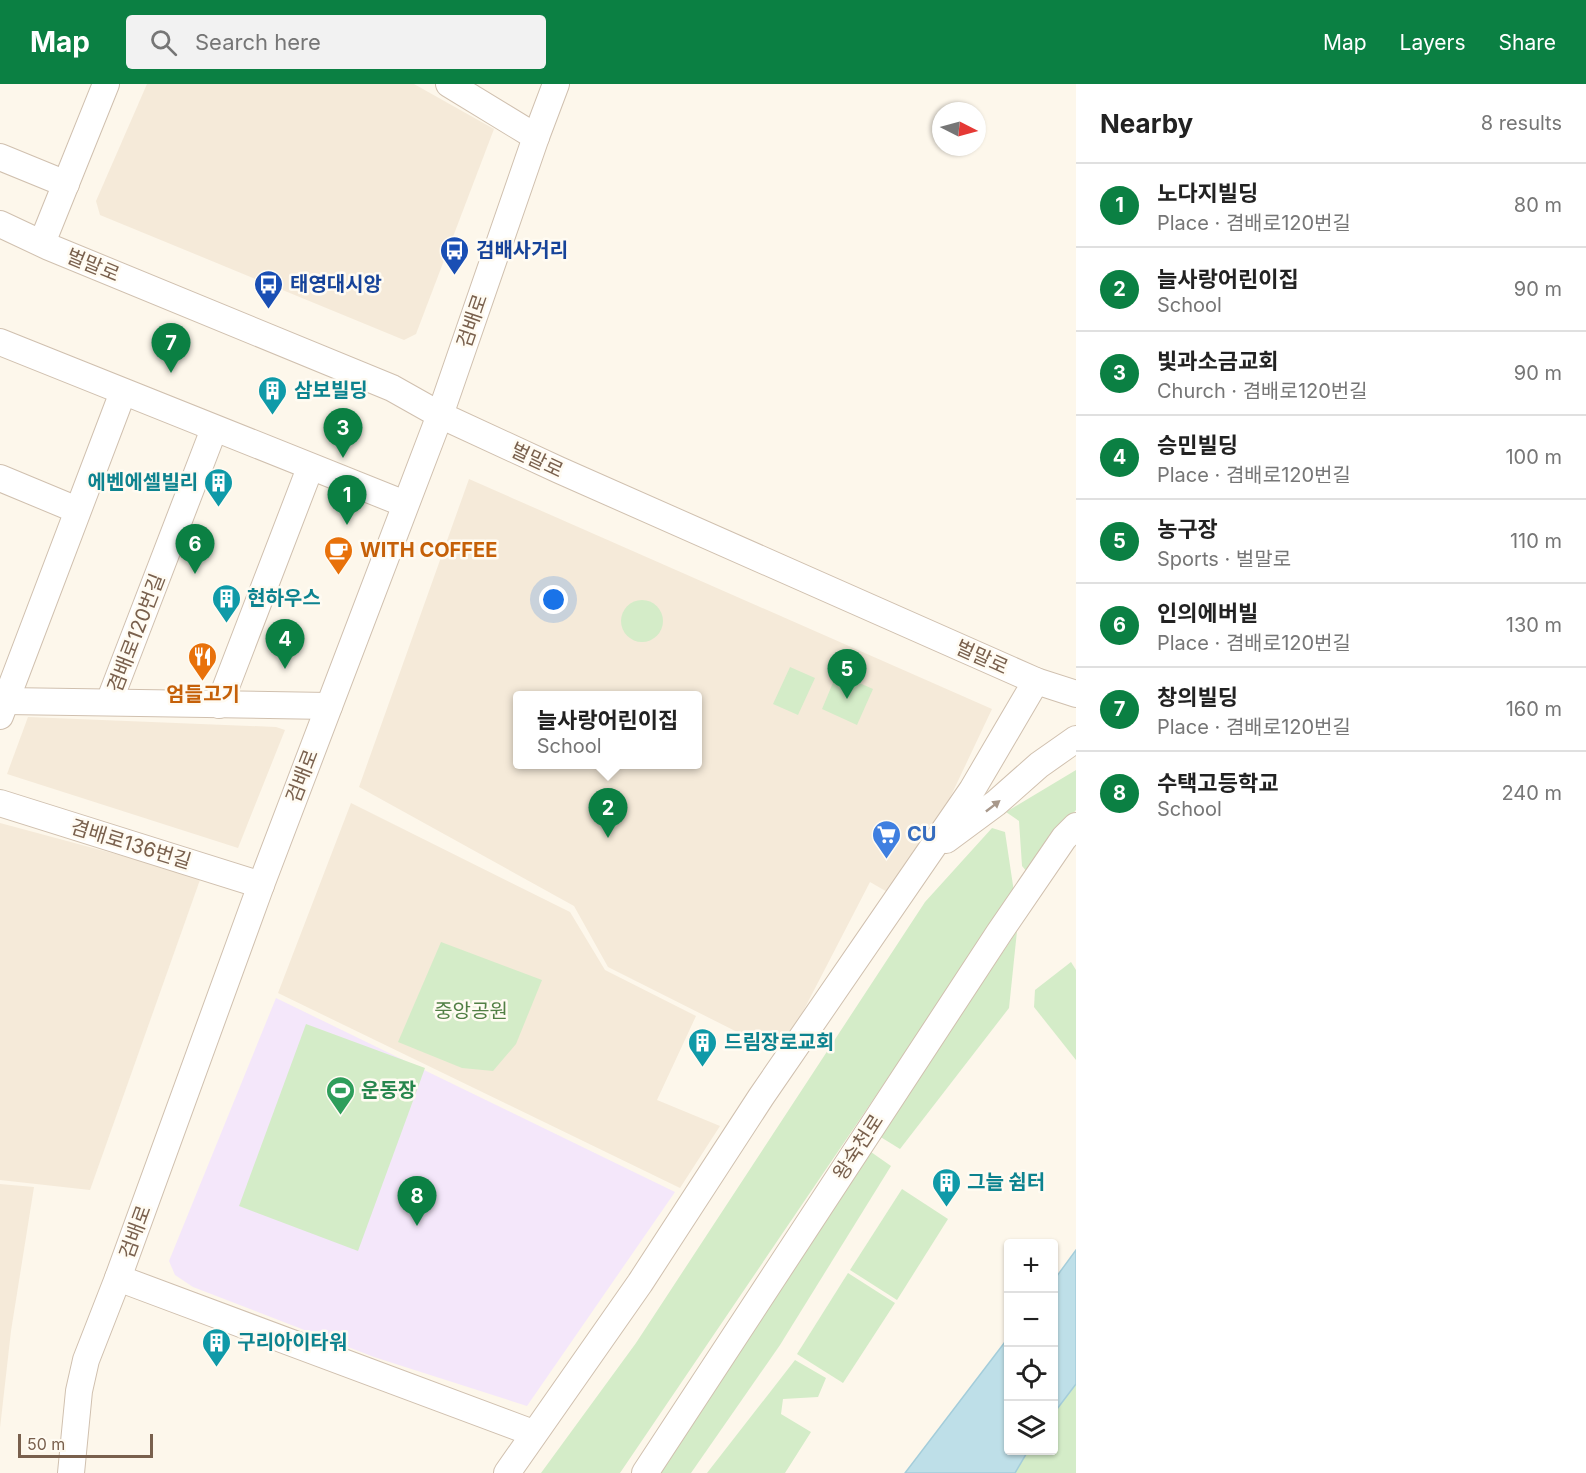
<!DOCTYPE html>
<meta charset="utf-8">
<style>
:root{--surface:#fff;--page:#f2f2f2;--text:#222;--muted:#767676;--line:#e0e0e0;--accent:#0b8043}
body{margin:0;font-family:Inter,"Noto Sans KR",sans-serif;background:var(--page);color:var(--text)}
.controls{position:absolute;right:18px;bottom:18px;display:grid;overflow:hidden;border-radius:6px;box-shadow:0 2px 4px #0004}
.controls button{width:54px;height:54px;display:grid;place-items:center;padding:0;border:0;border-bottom:2px solid var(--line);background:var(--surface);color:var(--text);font:30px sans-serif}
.compass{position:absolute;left:932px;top:18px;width:54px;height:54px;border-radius:50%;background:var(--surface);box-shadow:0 2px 4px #0004;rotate:96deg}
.scale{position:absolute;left:18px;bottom:15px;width:135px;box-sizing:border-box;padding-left:6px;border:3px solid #79604d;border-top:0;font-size:16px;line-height:21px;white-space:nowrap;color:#79604d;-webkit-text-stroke:4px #fffbf2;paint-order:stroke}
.you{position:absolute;left:554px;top:516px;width:21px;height:21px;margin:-15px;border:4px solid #fff;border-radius:50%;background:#1a73e8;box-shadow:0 0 0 9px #1a73e833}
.badge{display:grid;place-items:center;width:39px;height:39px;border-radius:50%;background:var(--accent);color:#fff;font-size:20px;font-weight:700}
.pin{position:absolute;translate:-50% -50px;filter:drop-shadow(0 2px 3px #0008)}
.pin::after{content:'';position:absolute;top:32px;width:21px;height:18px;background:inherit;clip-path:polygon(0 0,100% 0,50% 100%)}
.popup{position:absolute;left:513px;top:607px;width:189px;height:78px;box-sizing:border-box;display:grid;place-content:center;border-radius:6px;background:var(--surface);filter:drop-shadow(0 2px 4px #0005);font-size:20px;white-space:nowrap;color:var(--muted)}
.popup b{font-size:22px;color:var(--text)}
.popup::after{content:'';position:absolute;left:50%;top:100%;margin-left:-12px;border:12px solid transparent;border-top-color:var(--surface)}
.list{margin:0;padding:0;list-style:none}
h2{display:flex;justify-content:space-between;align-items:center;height:78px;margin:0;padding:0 24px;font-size:26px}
h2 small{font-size:20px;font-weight:400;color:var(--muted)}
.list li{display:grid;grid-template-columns:39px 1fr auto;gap:18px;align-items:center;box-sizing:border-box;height:84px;padding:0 24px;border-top:2px solid var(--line)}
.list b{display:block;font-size:22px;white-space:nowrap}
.list p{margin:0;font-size:20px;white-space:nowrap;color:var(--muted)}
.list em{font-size:20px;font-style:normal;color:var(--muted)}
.icon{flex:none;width:33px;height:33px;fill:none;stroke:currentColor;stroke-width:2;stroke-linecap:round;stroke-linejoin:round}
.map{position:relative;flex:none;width:1076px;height:1389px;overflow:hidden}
header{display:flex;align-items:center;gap:36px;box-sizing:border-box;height:84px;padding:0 30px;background:var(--accent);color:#fff}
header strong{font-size:28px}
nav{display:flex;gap:33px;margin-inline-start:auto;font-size:21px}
.search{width:420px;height:54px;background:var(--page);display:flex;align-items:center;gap:15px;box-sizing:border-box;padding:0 21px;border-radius:6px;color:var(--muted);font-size:22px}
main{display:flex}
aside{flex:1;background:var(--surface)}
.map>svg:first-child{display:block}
.residential{fill:#f5ead9;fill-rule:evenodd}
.education{fill:#f4e7fa}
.green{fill:#d4ecc8}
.water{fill:#bedfe8;stroke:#a4cdda;stroke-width:1.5}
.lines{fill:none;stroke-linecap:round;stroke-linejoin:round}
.minor-casing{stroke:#d0c0af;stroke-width:28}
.minor{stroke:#fff;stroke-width:26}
.oneway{fill:#a8988b}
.labels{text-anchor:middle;stroke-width:5;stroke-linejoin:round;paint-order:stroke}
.transit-label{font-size:20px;font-weight:bold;fill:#164399;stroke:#fffbf2;text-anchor:start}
.street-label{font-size:20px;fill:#79604d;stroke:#fffbf2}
.culture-label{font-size:20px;font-weight:bold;fill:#0d838f;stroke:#fffbf2;text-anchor:start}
.food-label{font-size:20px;font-weight:bold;fill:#c56008;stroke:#fffbf2;text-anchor:start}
.shop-label{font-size:20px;font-weight:bold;fill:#366cbe;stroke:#fffbf2;text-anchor:start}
.park-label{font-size:20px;fill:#517f44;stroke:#fffbf2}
.leisure-label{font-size:20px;font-weight:bold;fill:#27864d;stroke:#fffbf2;text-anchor:start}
</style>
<header>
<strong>Map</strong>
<div class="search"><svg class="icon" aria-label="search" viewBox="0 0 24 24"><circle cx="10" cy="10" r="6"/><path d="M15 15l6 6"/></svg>Search here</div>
<nav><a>Map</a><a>Layers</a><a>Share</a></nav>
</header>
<main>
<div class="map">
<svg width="1076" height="1389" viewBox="0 0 1076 1389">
<rect width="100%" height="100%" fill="#fdf7eb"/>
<g class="residential">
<polygon points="147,0 414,0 494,45 416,250 404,256 100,131 96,117"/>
<path d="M 469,395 L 992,625 L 931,754 L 889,809 L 870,798 L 781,970 L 608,883 L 574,822 L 359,703 ZM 518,612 L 698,612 L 698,680 L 518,680 Z"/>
<polygon points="28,633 276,643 285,646 238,764 7,690"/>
<polygon points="351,719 570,828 605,886 696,932 657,1016 720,1042 680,1104 278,909"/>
<polygon points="0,739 201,793 90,1106 0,1096"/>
<polygon points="0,1100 34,1103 11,1247 0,1344"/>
</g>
<polygon class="education" points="276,914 675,1108 527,1322 374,1273 193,1203 175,1191 169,1177"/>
<g class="green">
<circle cx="642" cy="537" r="21"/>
<polygon points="790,583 815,594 798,631 773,620"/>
<polygon points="837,589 873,605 857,641 822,625"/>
<polygon points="1076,686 1076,726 1027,788 1022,782 1019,737 1006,728"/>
<polygon points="992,744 1005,748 1014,808 620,1389 541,1389 636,1259 925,818"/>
<polygon points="1017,847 1009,924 900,1065 879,1052"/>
<polygon points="441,858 542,896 516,960 493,987 462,984 398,958"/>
<polygon points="1071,878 1076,886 1076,976 1034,923 1035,906"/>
<polygon points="306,940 425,984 358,1167 239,1122"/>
<polygon points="871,1068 891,1082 780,1261 691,1389 653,1389"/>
<polygon points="902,1105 948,1135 897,1216 850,1186"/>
<polygon points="848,1189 895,1219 843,1299 797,1270"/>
<polygon points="795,1276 826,1294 818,1313 783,1315 781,1330 811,1348 785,1389 707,1389"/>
<polygon points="1076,1300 1076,1389 1015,1389 1028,1367 1054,1366 1054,1329"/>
</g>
<g class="water">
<polygon points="1076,1166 1076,1300 1054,1329 1054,1196"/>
<polygon points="1008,1254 1008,1366 1028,1367 1015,1389 905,1389"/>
</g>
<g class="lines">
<defs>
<g id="minor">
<polyline points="449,0 536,53"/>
<polyline points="0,73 66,100"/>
<polyline points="0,140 49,163 392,304 440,331 559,386 1036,597 1076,610"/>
<polyline points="42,159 106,0"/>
<polyline points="0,258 405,420"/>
<polyline points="0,394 77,426"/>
<polyline points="6,617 329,622"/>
<polyline points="109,618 214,345"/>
<polyline points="219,621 310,384"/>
<polyline points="0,632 123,308"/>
<polyline points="0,719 261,801"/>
<polyline points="946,756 996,719 1039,681 1076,655"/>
<polyline points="118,1194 533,1349"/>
<polyline points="71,1389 79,1307 86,1276 118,1194 261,801 440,331 536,53 556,0"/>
<polyline points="507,1389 640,1199 761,1013 972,706 1036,597"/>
<polyline points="645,1389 999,849 1064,754 1076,742"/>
</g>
</defs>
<use href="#minor" class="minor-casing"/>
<use href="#minor" class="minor"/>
</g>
<defs><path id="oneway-solid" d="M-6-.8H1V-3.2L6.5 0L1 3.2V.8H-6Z" transform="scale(1.5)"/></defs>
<use class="oneway" href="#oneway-solid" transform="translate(993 722) rotate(-38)"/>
<defs>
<symbol id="bus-pin" viewBox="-11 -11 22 30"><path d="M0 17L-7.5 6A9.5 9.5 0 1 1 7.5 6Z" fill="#1a4fb4" stroke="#fffbf2"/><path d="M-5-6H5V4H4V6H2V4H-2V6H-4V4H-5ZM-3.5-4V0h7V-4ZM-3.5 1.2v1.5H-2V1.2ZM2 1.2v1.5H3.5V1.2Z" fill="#fff"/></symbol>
<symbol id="building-pin" viewBox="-11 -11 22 30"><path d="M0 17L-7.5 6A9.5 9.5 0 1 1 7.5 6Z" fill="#0f9aa8" stroke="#fffbf2"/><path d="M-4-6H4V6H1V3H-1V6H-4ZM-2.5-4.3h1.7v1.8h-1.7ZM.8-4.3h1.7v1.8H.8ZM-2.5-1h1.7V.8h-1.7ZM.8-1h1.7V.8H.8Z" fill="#fff"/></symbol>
<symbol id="cafe-pin" viewBox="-11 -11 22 30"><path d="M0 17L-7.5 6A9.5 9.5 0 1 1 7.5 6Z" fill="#e8710a" stroke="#fffbf2"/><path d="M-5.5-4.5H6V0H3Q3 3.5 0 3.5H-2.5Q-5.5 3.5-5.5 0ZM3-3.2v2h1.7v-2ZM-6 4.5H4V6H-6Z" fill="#fff"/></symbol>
<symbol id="restaurant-pin" viewBox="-11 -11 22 30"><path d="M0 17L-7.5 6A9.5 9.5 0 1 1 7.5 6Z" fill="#e8710a" stroke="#fffbf2"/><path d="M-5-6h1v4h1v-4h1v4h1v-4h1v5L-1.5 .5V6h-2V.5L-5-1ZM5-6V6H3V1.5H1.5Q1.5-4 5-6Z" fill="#fff"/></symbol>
<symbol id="supermarket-pin" viewBox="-11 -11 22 30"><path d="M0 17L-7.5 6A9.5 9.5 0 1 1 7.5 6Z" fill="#3f7fe0" stroke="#fffbf2"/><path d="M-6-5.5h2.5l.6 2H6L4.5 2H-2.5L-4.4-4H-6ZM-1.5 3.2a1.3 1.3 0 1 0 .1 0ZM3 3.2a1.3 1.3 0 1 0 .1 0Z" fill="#fff"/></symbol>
<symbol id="stadium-pin" viewBox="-11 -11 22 30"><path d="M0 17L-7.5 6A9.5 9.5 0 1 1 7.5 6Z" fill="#2e9e5b" stroke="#fffbf2"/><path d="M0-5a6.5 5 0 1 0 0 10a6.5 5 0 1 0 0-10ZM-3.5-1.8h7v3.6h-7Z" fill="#fff"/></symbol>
</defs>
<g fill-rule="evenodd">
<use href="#bus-pin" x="438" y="150" width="33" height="45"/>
<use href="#bus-pin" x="252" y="184" width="33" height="45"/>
<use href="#building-pin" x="256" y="290" width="33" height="45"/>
<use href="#building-pin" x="202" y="382" width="33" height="45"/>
<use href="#cafe-pin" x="322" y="450" width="33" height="45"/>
<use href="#building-pin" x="210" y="498" width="33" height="45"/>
<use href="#restaurant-pin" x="186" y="556" width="33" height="45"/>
<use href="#supermarket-pin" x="870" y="734" width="33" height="45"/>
<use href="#building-pin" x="686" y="942" width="33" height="45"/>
<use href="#stadium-pin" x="324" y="990" width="33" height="45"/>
<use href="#building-pin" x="930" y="1082" width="33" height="45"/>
<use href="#building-pin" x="200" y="1242" width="33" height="45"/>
</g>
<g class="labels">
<g class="transit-label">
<text x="476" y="173">검배사거리</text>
<text x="290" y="207">태영대시앙</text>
</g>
<g class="street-label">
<text transform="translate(93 181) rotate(22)" y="7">벌말로</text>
<text transform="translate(472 237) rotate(-71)" y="7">검배로</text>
<text transform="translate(537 376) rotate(25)" y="7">벌말로</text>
<text transform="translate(136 549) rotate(-69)" y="7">겸배로120번길</text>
<text transform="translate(982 573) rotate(24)" y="7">벌말로</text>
<text transform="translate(302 692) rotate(-69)" y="7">검배로</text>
<text transform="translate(131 760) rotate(17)" y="7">겸배로136번길</text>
<text transform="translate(858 1063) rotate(-57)" y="7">왕숙천로</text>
<text transform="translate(135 1148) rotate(-70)" y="7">검배로</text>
</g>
<g class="culture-label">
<text x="294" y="313">삼보빌딩</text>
<text x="198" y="405" text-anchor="end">에벤에셀빌리</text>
<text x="247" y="521">현하우스</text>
<text x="724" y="965">드림장로교회</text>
<text x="967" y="1105">그늘 쉼터</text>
<text x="237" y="1265">구리아이타워</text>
</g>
<g class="food-label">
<text x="360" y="473">WITH COFFEE</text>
<text x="203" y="617" text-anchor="middle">엄들고기</text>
</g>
<g class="shop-label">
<text x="907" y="757">CU</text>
</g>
<g class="park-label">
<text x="471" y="934">중앙공원</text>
</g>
<g class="leisure-label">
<text x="361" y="1013">운동장</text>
</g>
</g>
</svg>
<div class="controls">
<button>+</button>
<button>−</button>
<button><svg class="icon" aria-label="locate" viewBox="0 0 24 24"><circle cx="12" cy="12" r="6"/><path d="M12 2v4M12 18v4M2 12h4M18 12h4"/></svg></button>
<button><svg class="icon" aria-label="layers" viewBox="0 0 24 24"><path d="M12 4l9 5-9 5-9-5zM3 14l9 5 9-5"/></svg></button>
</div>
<svg class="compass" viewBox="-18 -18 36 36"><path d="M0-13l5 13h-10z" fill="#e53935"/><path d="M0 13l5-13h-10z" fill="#767676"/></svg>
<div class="scale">50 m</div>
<div class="you"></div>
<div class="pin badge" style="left:347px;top:441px">1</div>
<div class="pin badge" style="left:608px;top:754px">2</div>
<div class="popup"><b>늘사랑어린이집</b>School</div>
<div class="pin badge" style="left:343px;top:374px">3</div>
<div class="pin badge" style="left:285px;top:585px">4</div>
<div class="pin badge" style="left:847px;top:615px">5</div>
<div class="pin badge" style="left:195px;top:490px">6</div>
<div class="pin badge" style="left:171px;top:289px">7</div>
<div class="pin badge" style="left:417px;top:1142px">8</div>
</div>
<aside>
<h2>Nearby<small>8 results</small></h2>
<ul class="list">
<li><span class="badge">1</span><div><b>노다지빌딩</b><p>Place · 겸배로120번길</p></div><em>80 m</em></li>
<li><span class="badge">2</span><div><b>늘사랑어린이집</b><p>School</p></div><em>90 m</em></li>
<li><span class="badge">3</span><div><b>빛과소금교회</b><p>Church · 겸배로120번길</p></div><em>90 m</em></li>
<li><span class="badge">4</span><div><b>승민빌딩</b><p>Place · 겸배로120번길</p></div><em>100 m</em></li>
<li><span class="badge">5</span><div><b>농구장</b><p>Sports · 벌말로</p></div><em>110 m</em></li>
<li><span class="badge">6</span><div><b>인의에버빌</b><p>Place · 겸배로120번길</p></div><em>130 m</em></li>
<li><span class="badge">7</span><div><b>창의빌딩</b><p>Place · 겸배로120번길</p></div><em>160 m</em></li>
<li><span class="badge">8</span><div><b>수택고등학교</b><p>School</p></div><em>240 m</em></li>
</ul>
</aside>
</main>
